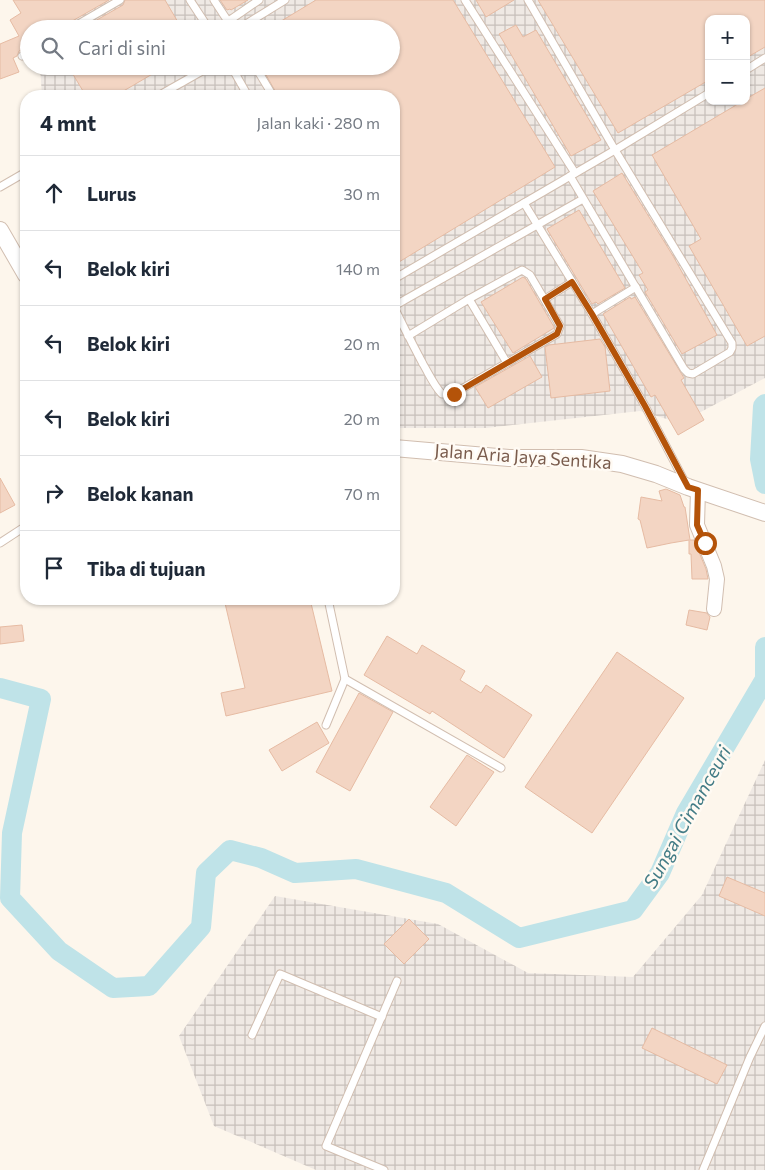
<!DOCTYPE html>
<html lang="id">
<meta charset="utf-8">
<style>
:root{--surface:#fff;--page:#f6f6f7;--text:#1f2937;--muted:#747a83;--line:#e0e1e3}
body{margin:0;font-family:Commissioner,sans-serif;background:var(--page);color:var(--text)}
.controls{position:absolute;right:15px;top:15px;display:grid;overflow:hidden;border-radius:10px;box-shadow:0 1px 4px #0004}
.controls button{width:45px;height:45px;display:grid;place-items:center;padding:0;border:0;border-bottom:1px solid var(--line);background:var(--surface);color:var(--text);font:25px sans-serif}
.stop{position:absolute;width:15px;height:15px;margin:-11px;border:4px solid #b45309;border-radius:50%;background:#fff}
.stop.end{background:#b45309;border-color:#fff;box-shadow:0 1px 5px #0008}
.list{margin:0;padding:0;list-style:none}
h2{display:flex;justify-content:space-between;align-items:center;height:65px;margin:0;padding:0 20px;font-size:21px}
h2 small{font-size:16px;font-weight:400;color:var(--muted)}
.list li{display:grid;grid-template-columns:32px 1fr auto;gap:15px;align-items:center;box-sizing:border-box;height:75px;padding:0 20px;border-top:1px solid var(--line)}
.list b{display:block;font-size:19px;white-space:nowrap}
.list em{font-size:16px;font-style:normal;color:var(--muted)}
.icon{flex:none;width:28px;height:28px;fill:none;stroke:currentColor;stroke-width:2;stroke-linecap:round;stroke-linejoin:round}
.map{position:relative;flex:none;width:765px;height:1170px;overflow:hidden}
.search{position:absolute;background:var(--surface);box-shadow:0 1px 4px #0004;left:20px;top:20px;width:380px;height:55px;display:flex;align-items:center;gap:12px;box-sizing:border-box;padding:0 18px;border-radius:28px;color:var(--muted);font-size:19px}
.panel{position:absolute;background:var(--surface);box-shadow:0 1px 4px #0004;left:20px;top:90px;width:380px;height:515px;border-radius:20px}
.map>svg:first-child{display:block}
.industrial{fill:url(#industrial-grid);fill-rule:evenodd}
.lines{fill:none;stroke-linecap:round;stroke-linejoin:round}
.river{stroke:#bfe3e8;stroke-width:20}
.building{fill:#f3d5c3;stroke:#e6bba3}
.service-casing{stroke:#d1beb0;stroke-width:9}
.minor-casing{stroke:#d1beb0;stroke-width:16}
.tertiary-casing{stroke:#d1beb0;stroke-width:18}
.service{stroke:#fff;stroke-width:7}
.minor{stroke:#fff;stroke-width:14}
.tertiary{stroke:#fff;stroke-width:16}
.route{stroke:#b45309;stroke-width:6}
.labels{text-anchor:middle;stroke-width:5;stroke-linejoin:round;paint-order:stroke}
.street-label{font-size:18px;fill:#7a5c4d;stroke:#fffaf3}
.water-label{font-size:19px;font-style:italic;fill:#437c86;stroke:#fffaf3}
</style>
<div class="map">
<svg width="765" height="1170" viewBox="0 0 765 1170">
<defs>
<pattern id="industrial-grid" width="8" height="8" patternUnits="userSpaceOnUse" patternTransform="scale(1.25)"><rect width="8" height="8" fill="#efe9e4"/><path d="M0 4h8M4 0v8" fill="none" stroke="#c7c0bb"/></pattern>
</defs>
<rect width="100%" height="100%" fill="#fdf6ec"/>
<g class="industrial">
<path d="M 36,0 L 765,0 L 765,378 L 680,423 L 640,411 L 486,428 L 394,428 L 394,96 L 42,96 L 40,66 L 391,66 L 391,29 L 38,29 ZM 709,19 L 746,19 L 746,101 L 709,101 Z"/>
<polygon points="765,760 765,1170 316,1170 214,1126 179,1036 275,896 438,924 528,973 633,977 702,895"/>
</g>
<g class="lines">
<g class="river">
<polyline points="765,404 763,406 760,459 765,484"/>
<polyline points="0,688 41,699 12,833 10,898 59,951 113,988 149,986 201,927 206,873 230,850 261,858 295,873 356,869 446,893 519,938 633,910 660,873 686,813 765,679 765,647"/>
</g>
</g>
<g class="building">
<polygon points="13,0 109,0 67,24 65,29 29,29 29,47 19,51 17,56 13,58 19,72 0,79 0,44 19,36 10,20 21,13"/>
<polygon points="125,0 165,0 182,29 81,29 123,5"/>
<polygon points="220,0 248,0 231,10 230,9 227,10"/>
<polygon points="316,0 453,0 555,167 394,265 394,96 278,96 261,66 391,66 391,29 268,29"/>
<polygon points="476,0 514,0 486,17"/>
<polygon points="538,0 765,0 765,47 746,58 746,19 709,19 709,80 618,133"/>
<polygon points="516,25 523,37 536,30 601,140 571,156 499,34"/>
<polygon points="68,66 166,66 115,96 86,96"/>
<polygon points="765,88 765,336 747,346 689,246 701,239 652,155 743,101 746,101 746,99"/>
<polygon points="622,173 673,256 717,335 682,354 645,292 648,290 639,275 643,273 593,191"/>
<polygon points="579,210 625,288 598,304 596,302 592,304 547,229"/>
<polygon points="523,277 526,279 554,327 554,328 513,353 481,302"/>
<polygon points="630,297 631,299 635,297 684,378 681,380 704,420 678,435 655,395 651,397 603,314"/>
<polygon points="600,339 605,347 610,391 551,398 545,347 549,345"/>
<polygon points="530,356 542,377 488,408 475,387"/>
<polygon points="0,478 15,505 0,513"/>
<polygon points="666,489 680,495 684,507 685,507 690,540 694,540 706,569 708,579 692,579 691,554 689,554 689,540 671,543 647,548 640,520 638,519 641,497 662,501 659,491"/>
<polygon points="224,599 310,599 332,691 226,716 221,693 245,688"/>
<polygon points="689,610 707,613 710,617 707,630 686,625"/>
<polygon points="22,625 24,641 0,644 0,627"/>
<polygon points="387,636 417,654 422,645 465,671 460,680 481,693 486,685 532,715 504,758 432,711 430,714 364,675"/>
<polygon points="617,652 684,698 592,833 525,787"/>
<polygon points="359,693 393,712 350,791 316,772"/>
<polygon points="317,722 329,743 282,771 269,750"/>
<polygon points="467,755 494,772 456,826 430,807"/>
<polygon points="727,877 765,893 765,916 719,896"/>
<polygon points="409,919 429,939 404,964 384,944"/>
<polygon points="652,1028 727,1065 717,1084 642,1048"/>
</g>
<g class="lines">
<defs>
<g id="service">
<polyline points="190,0 209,29"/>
<polyline points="214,0 233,29"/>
<polyline points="465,0 575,173"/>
<polyline points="528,0 615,150 732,343 732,348 730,352 693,374 688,373 684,369 570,176"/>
<polyline points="70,29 120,0"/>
<polyline points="217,29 259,0"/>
<polyline points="238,29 285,0"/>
<polyline points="22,56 29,52"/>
<polyline points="231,66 248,96"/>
<polyline points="255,66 273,96"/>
<polyline points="746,70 765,58"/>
<polyline points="158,96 211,66"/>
<polyline points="0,187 26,172"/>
<polyline points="524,203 615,150 709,93"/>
<polyline points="394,279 524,203 592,314 645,406 686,484"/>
<polyline points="469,299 507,363"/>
<polyline points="545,299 572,282"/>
<polyline points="394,306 583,199"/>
<path d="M 394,307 C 403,326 413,345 423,364 C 429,374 434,386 442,394 L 453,394 L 557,334 L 560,326 L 530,275 L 522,270 L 469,299 L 408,336"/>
<polyline points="592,314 636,287"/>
<polyline points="0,543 26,526"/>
<polyline points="345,679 501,768"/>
<polyline points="326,725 345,679 328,599"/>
<polyline points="252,1035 280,974 382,1017"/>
<polyline points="384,1170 326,1146 397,981"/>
<polyline points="703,1170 750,1057 765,1026"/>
</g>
<polyline id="minor" points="698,490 697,525 714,566 717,579 714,609"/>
<g id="tertiary">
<polyline points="0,230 26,275"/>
<polyline points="394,448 509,458 581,458 622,464 656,474 688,487 765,513"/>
</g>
</defs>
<use href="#service" class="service-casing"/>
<use href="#minor" class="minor-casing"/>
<use href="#tertiary" class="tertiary-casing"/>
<use href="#service" class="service"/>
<use href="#minor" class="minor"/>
<use href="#tertiary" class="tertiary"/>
</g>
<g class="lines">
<polyline class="route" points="454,394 557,334 560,326 545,299 572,282 592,314 645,406 688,487 698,490 697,525 705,543"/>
</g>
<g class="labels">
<g class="street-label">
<text transform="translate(523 457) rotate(4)" y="6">Jalan Aria Jaya Sentika</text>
</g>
<g class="water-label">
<text transform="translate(687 817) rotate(-61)" y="7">Sungai Cimanceuri</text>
</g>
</g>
</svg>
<div class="controls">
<button>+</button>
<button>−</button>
</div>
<div class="stop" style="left:705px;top:543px"></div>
<div class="stop end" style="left:454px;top:394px"></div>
<div class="search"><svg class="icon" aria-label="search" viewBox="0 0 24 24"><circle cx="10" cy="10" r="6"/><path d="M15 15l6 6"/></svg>Cari di sini</div>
<section class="panel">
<h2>4 mnt<small>Jalan kaki · 280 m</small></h2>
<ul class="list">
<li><svg class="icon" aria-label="ahead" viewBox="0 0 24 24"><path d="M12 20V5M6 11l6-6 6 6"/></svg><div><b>Lurus</b></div><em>30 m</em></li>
<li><svg class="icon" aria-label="left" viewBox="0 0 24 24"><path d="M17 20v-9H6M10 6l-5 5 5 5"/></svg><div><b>Belok kiri</b></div><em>140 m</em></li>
<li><svg class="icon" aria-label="left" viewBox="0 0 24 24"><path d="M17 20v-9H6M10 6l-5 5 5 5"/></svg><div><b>Belok kiri</b></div><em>20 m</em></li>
<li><svg class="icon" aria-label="left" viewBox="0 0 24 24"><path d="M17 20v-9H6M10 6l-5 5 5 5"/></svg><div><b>Belok kiri</b></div><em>20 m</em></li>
<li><svg class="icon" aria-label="right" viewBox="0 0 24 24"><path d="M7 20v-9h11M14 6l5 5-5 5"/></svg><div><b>Belok kanan</b></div><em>70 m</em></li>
<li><svg class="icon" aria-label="arrive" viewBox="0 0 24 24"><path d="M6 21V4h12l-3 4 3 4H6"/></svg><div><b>Tiba di tujuan</b></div></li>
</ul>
</section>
</div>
